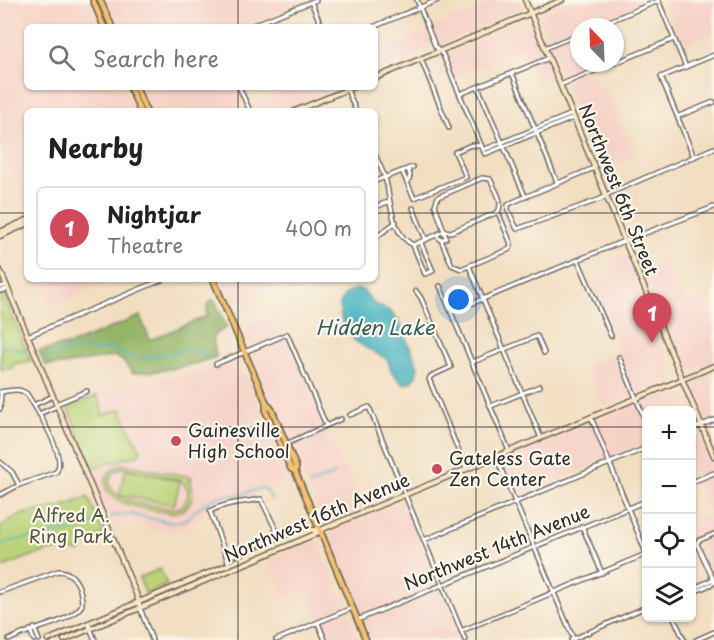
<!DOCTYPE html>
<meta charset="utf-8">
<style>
:root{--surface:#fff;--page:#f2f2f2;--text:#222;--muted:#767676;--line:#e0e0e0;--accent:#d1495b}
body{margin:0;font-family:"Playpen Sans",sans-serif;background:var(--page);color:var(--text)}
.controls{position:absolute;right:18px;bottom:18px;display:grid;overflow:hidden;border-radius:9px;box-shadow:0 2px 4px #0004}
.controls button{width:54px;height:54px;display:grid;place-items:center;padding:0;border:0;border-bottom:2px solid var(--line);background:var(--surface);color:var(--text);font:30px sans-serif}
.compass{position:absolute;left:570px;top:18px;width:54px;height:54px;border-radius:50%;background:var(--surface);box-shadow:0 2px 4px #0004;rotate:337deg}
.you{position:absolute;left:459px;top:300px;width:21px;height:21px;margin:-15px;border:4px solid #fff;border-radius:50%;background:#1a73e8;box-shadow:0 0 0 9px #1a73e833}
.badge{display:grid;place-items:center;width:39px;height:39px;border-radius:50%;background:var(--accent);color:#fff;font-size:20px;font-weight:700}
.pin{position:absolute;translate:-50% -50px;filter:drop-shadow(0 2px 3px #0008)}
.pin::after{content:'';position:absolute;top:32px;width:21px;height:18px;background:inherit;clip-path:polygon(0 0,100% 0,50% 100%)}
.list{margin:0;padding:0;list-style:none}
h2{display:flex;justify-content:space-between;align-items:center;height:78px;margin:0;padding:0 24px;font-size:26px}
h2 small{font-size:20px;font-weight:400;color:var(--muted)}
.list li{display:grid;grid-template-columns:39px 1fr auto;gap:18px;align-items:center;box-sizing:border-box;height:84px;margin:0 12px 12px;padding:0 12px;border:2px solid var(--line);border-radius:9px}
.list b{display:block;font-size:22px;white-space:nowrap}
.list p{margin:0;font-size:20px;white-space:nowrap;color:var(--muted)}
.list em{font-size:20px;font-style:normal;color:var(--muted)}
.icon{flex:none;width:33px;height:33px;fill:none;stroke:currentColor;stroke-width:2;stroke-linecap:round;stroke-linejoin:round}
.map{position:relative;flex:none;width:714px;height:640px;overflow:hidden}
.search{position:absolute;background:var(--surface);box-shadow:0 2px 4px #0004;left:24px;top:24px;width:354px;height:66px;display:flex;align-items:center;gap:15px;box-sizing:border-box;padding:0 21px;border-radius:9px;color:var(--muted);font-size:22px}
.panel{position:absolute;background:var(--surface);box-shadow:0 2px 4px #0004;left:24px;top:108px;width:354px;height:174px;border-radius:9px}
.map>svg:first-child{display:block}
.built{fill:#f6d1c6}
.green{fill:#bbd378;stroke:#737f52;stroke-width:1.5;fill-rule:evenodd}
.forest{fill:#94b568;stroke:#60704a;stroke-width:1.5}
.water{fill:#44b3c0;stroke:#386f76;stroke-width:1.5}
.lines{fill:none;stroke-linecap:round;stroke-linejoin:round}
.stream{stroke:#44b3c0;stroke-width:1.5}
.street-casing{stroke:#716a60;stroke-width:6}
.secondary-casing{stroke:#716a60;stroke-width:7}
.primary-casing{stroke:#716a60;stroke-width:8}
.street{stroke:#fff;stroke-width:3}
.secondary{stroke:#fbe6c4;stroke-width:4}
.primary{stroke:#f6c16b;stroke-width:4.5}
.grid{fill:none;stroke:#2b2b2b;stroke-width:1.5;stroke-opacity:0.55}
.poi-dot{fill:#d1495b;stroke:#fbf7ec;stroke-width:2}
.labels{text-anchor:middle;stroke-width:4.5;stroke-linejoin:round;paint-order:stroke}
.street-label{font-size:18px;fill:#2b2b2b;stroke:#fbf7ec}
.poi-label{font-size:18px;fill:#2b2b2b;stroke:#fbf7ec;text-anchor:start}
.park-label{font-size:18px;fill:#4f553e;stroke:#fbf7ec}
.water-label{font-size:20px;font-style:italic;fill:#345b5f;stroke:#fbf7ec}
</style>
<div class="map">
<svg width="714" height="640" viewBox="0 0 714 640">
<rect width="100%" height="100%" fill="#fbf7ec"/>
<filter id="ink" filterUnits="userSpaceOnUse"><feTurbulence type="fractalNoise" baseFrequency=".0167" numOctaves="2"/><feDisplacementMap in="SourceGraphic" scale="12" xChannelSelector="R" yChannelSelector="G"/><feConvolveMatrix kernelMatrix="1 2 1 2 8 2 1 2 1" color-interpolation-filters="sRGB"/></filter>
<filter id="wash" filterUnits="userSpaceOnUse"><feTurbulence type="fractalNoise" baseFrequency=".008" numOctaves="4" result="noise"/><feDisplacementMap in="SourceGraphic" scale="24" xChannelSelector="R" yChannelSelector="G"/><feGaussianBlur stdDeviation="1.35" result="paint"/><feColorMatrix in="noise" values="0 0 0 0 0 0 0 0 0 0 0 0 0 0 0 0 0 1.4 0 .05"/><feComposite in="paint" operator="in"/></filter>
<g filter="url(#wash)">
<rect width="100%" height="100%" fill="#f2dec1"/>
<g class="built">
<polygon points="0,0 88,0 100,27 27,27 27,87 125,87 135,111 27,111 27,208 0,143"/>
<polygon points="104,0 306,0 241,27 115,27"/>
<polygon points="497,0 518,0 522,9 375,72 375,52"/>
<polygon points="575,0 655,0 590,27 579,27 579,32 570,36 579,57 579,63 581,63 586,72 594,74 601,90 606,88 636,157 601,172 539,18 540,15"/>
<polygon points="663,0 714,0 714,32 682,45"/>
<polygon points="527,21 551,78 536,84 523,48 454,77 445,54"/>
<polygon points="140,87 235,87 243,107 291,87 340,87 283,111 150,111"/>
<polygon points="626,257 674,376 673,378 603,407 586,366 617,352 614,345 618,343 593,283 613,275 609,264"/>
<polygon points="667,261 685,304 699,299 706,315 714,312 714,361 687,372 685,371 642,272"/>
<polygon points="41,279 117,279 53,306"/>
<polygon points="220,279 263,279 268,290 231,306"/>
<polygon points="278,313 323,424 327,429 343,467 346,467 363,508 324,524 241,328"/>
<polygon points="239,358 290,476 257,491 250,500 231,501 212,508 210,505 206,506 206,511 199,518 177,531 162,531 146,528 142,522 132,520 124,520 113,528 62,406 93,394 126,385 202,371"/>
<polygon points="706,374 714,393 714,445 689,382"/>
<polygon points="677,386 687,410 646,410 646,444 518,496 502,459"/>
<polygon points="692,417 714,467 714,576 698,539 696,540 692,529 692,522 710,514 692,467"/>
<polygon points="404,500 438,583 462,640 372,640 327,533"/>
<polygon points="316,540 317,541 359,640 327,640 307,591 286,599 269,560"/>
</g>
<g class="green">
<polygon points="0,294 4,295 31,361 13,364 13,368 1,370"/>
<polygon points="97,396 101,404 102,415 121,409 132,435 141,450 139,454 134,456 93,468 68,408 69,406"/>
<path d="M 123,464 L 192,477 L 191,481 L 189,481 C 197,497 189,511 172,513 C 153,510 100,506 106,479 C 108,470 115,466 123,464 ZM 124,468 L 180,480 L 188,489 C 189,501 183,508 172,509 C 156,506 104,502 110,479 C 112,472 117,469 124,468 Z"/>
<polygon points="126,469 180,481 174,505 119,495"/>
<path d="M 88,497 L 104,534 L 86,542 L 80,552 C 50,545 28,558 0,568 L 0,529 C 17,509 43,512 66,505 C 73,503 81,500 88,497 Z"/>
<polygon points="160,569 167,585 146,594 139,578"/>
</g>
<path class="forest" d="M 212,300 L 215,301 L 227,328 L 218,332 L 213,337 L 216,357 C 190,366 161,372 133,373 L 123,361 L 115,356 L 64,365 L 45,365 L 39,351 L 72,344 L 140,316 L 150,340 L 207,316 L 207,305 Z"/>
<path class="water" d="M 358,289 L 364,291 L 373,303 L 390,311 L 399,322 L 418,366 L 416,376 L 412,382 L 403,384 L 392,372 L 387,359 C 378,354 367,349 358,343 C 341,331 328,293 358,289 Z"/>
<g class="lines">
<g class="stream">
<polyline points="0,346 26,351"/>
<polyline points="41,355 48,356 75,349 86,348 93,351 110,348 134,359 188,350 203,353 209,359"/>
<polyline points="309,485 335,474"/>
<polyline points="110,516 130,514 173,523 186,519 202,505 217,497 242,494 261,488 266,490 272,500"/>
<polyline points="0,545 10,541 75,530 96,522"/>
</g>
</g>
</g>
<g filter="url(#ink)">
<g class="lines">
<defs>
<g id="street">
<polyline points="417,0 435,46 443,55 485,154 573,118"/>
<polyline points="658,0 686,67"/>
<polyline points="311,2 322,27"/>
<polyline points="248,27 316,0"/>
<polyline points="373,27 438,0"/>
<polyline points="595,27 658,1"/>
<polyline points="545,48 579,34"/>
<polyline points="421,59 449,128"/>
<polyline points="615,63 674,39"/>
<polyline points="512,73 557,182"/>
<polyline points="560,85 614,63"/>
<polyline points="239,87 250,111"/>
<polyline points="346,87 356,111"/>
<polyline points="478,87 525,196"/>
<polyline points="460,94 549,58"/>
<polyline points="679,116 714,102"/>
<polyline points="483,150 572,114"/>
<path d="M 375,155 C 379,163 383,172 386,181 C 391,202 391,234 413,245 L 436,235 L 441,240 L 446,238 L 444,231 L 436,235"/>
<polyline points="694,157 661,77 714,55"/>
<polyline points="594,168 513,202 508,205 508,210 517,229 601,199 610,193 714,148"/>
<polyline points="402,171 414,198 466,177 455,152 471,145 481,146"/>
<polyline points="375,181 413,167"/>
<polyline points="408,182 410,176 408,169"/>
<polyline points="375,207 388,202"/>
<polyline points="413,208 426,240"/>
<polyline points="375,238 396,222"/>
<path d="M 441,240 L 452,265 L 461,269 L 510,249 L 511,244 L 498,212 C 504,201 495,190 490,179 L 482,178 L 438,197 L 435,205 L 444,231 L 451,232 L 498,212"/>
<polyline points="413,245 425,274 433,271 421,243"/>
<polyline points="578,260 611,336"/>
<polyline points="469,266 541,438"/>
<polyline points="440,286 509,451"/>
<polyline points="0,287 7,285"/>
<polyline points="0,291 8,289"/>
<polyline points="416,291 421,298 451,367 431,376 429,379 466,469"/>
<polyline points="451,312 619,243 714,207"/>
<polyline points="28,336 164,279"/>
<polyline points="619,357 646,422"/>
<polyline points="473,362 537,336 544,353"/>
<polyline points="216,364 287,334 326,425"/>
<path d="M 0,392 C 10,391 19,387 27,394 C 36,408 68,458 56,472 L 19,485 L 0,495"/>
<polyline points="56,404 87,391"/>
<polyline points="34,405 53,396"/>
<polyline points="491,406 540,386"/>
<polyline points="0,409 1,392"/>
<polyline points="39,414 57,406"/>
<polyline points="350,415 369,407 465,640"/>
<polyline points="591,417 646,553"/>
<polyline points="692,429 714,420"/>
<polyline points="286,444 341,419"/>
<polyline points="496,457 574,640"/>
<polyline points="0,462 12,472 19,485"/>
<polyline points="692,482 714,473"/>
<polyline points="582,526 602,573"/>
<polyline points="714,534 698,541 697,544 714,581"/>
<polyline points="424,540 646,448"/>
<polyline points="228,557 279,536"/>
<path d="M 229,564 L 210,511 C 227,502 243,503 261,499 L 282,542"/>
<polyline points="692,589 714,579"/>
<path d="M 0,592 L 58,571 C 76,571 82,590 82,605 C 69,624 29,628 9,640"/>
<polyline points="692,593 714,583"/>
<polyline points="140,608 152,640"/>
<polyline points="674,618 684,640"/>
<polyline points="357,620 646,501"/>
<polyline points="88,623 95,640"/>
<polyline points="318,623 325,640"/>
<polyline points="34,628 39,640"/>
<polyline points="30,630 34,640"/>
<polyline points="461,631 646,554"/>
<polyline points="276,640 352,608"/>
<polyline points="571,640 646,607"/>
<polyline points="696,640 714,632"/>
</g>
<g id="secondary">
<polyline points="525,0 714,456"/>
<polyline points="375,78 562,0"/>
<polyline points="295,111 353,87"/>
<polyline points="0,232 27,220"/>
<polyline points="0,236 27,224"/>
<polyline points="0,270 137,596 140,608"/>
<polyline points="48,640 311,530 319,530"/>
<polyline points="64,640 313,535 325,528 714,366"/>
</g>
<g id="primary">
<polyline points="93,0 104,27"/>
<polyline points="100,0 112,27"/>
<polyline points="130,87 140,111"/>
<polyline points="136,87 146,111"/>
<polyline points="213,279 266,402 272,410 296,467 295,471 366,640"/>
<polyline points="266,402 266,412 291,469 295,471"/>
</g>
</defs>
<use href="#street" class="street-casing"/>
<use href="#secondary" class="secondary-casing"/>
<use href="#primary" class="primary-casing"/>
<use href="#street" class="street"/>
<use href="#secondary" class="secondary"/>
<use href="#primary" class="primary"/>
</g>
</g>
<path class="grid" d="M 238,0 L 238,27M 476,0 L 476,640M 238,87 L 238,111M 0,213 L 27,213M 375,213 L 714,213M 238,279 L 238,640M 0,427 L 646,427M 692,427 L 714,427"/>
<g class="poi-dot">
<circle cx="176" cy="441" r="6"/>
<circle cx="437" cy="469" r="6"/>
</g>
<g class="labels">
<g class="street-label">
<text transform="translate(618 190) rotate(68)" y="6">Northwest 6th Street</text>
<text transform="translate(317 518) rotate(-23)" y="6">Northwest 16th Avenue</text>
<text transform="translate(497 548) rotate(-22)" y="6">Northwest 14th Avenue</text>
</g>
<g class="poi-label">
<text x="188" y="437">Gainesville<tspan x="188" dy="21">High School</tspan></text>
<text x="449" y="465">Gateless Gate<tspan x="449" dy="21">Zen Center</tspan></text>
</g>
<g class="park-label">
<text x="71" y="522">Alfred A.<tspan x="71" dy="21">Ring Park</tspan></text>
</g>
<g class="water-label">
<text x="375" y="335">Hidden Lake</text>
</g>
</g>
</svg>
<div class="controls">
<button>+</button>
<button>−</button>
<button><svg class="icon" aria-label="locate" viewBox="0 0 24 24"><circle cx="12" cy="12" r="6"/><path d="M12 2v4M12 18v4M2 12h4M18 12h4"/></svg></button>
<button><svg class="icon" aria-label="layers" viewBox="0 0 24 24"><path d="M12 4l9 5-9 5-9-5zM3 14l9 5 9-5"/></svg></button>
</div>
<svg class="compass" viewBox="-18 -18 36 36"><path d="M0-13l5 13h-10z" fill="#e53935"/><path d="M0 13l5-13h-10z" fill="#767676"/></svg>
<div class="you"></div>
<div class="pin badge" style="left:652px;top:343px">1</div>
<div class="search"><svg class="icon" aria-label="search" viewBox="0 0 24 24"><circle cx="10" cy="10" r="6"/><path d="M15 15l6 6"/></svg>Search here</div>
<section class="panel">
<h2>Nearby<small></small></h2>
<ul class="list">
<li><span class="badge">1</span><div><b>Nightjar</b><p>Theatre</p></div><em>400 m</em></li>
</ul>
</section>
</div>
